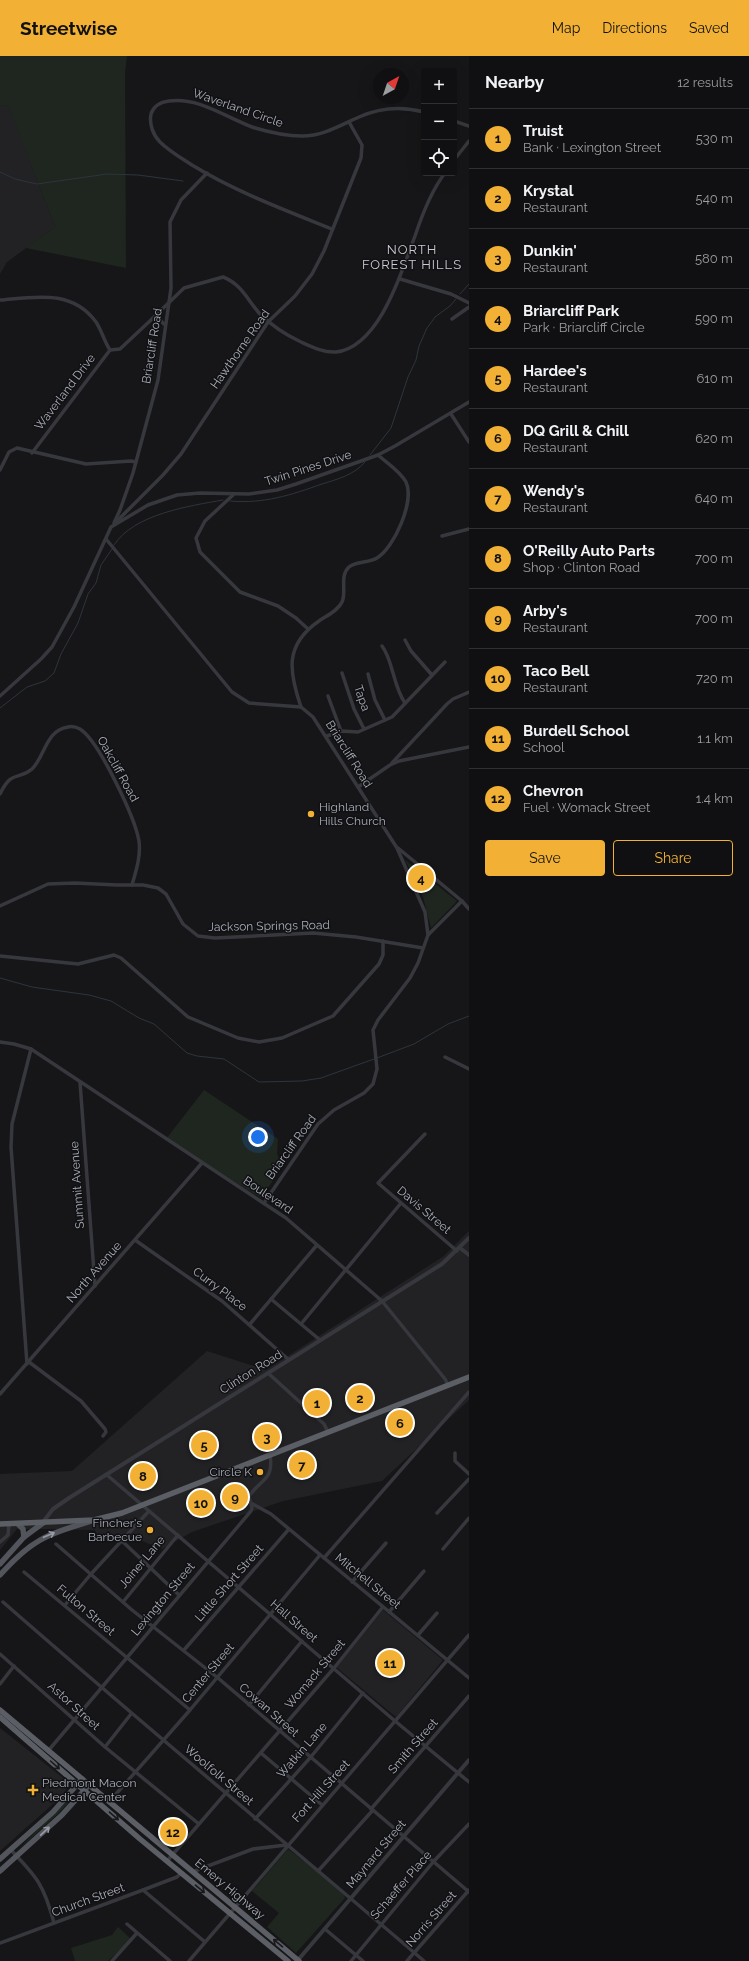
<!DOCTYPE html>
<meta charset="utf-8">
<style>
:root{--surface:#101012;--page:#1e1e20;--text:#f1f3f6;--muted:#9c9d9f;--line:#303032;--accent:#f2b134}
body{margin:0;font-family:Raleway,sans-serif;background:var(--page);color:var(--text)}
.controls{position:absolute;right:12px;top:12px;display:grid;overflow:hidden;border-radius:4px;box-shadow:0 4px 16px #0002}
.controls button{width:36px;height:36px;display:grid;place-items:center;padding:0;border:0;border-bottom:1px solid var(--line);background:var(--surface);color:var(--text);font:20px sans-serif}
.compass{position:absolute;left:373px;top:12px;width:36px;height:36px;border-radius:50%;background:var(--surface);box-shadow:0 4px 16px #0002;rotate:40deg}
.you{position:absolute;left:258px;top:1081px;width:14px;height:14px;margin:-10px;border:3px solid #fff;border-radius:50%;background:#1a73e8;box-shadow:0 0 0 6px #1a73e833}
.badge{display:grid;place-items:center;width:26px;height:26px;border-radius:50%;background:var(--accent);color:#111;font-size:13px;font-weight:700}
.pin{position:absolute;translate:-50% -50%;border:2px solid #fff;box-shadow:0 1px 4px #0006}
.list{margin:0;padding:0;list-style:none}
h2{display:flex;justify-content:space-between;align-items:center;height:52px;margin:0;padding:0 16px;font-size:17px}
h2 small{font-size:13px;font-weight:400;color:var(--muted)}
.list li{display:grid;grid-template-columns:26px 1fr auto;gap:12px;align-items:center;box-sizing:border-box;height:60px;padding:0 16px;border-top:1px solid var(--line)}
.list b{display:block;font-size:15px;white-space:nowrap}
.list p{margin:0;font-size:13px;white-space:nowrap;color:var(--muted)}
.list em{font-size:13px;font-style:normal;color:var(--muted)}
.actions{display:flex;gap:8px;padding:12px 16px}
.actions a{flex:1;padding:9px 0;border:1px solid var(--accent);border-radius:4px;text-align:center;font-size:14px;color:var(--accent)}
.actions .main{background:var(--accent);color:#111}
.icon{flex:none;width:22px;height:22px;fill:none;stroke:currentColor;stroke-width:2;stroke-linecap:round;stroke-linejoin:round}
.map{position:relative;flex:none;width:469px;height:1905px;overflow:hidden}
header{display:flex;align-items:center;gap:24px;box-sizing:border-box;height:56px;padding:0 20px;background:var(--accent);color:#111}
header strong{font-size:19px}
nav{display:flex;gap:22px;margin-inline-start:auto;font-size:14px}
main{display:flex}
aside{flex:1;background:var(--surface)}
.map>svg:first-child{display:block}
.built{fill:#222225}
.green{fill:#1e261f}
.lines{fill:none;stroke-linecap:round;stroke-linejoin:round}
.stream{stroke:#2c353c;stroke-width:1}
.minor{stroke:#37383d;stroke-width:3.5}
.tertiary{stroke:#37383d;stroke-width:4}
.primary{stroke:#53555c;stroke-width:5.5}
.trunk{stroke:#5b5e65;stroke-width:5.5}
.oneway{stroke:#979ba6}
.oneway2{stroke:#18191b}
.poi-dot{fill:#f2b134;stroke:#111113;stroke-width:1.5}
.labels{text-anchor:middle;stroke-width:3;stroke-linejoin:round;paint-order:stroke}
.street-label{font-size:12px;fill:#a8adb8;stroke:#111113}
.poi-label{font-size:12px;fill:#a8adb8;stroke:#111113;text-anchor:start}
.neighbourhood-label{font-size:13px;letter-spacing:1px;fill:#c9ccd4;stroke:#111113}
</style>
<header>
<strong>Streetwise</strong>
<nav><a>Map</a><a>Directions</a><a>Saved</a></nav>
</header>
<main>
<div class="map">
<svg width="469" height="1905" viewBox="0 0 469 1905">
<rect width="100%" height="100%" fill="#161618"/>
<g class="built">
<polygon points="8,48 55,171 7,206 0,218 0,50"/>
<polygon points="469,1175 469,1344 382,1425 283,1445 192,1476 162,1493 132,1481 99,1483 95,1474 46,1473 17,1473 0,1494 0,1418 72,1415 207,1295 266,1314 444,1200"/>
<polygon points="383,1554 443,1604 396,1661 336,1611"/>
<polygon points="0,1672 67,1725 68,1730 63,1739 0,1795"/>
</g>
<g class="green">
<polygon points="0,0 127,0 125,17 126,212 26,192 55,171 8,49 0,50"/>
<polygon points="405,804 457,845 431,872 423,841"/>
<polygon points="204,1034 278,1083 277,1098 282,1107 276,1120 261,1142 166,1083"/>
<polygon points="73,1737 75,1739 61,1755 17,1795"/>
<polygon points="288,1793 318,1816 344,1839 345,1842 296,1897 267,1871 279,1857 252,1835"/>
<polygon points="118,1871 131,1883 108,1905 75,1905 71,1892 112,1879"/>
</g>
<g class="lines">
<g class="stream">
<polyline points="0,116 15,123 37,128 107,118 138,119 183,125"/>
<polyline points="460,238 469,228"/>
<polyline points="370,399 391,372 408,321 416,304 419,290 427,272 435,261 450,250 456,243"/>
<path d="M 230,445 C 264,448 291,439 322,428 C 338,423 354,419 365,406"/>
<path d="M 114,489 C 134,458 189,450 223,444"/>
<polyline points="0,652 27,631 45,625 54,617 61,598 78,567 88,538 96,527 101,509 112,493"/>
<polyline points="0,922 32,931 89,939 111,945 139,962 154,968 187,997 197,1000 224,1003 259,1026 302,1025 321,1022 374,1003"/>
<polyline points="377,1002 414,988 448,968 469,960"/>
</g>
<g class="minor">
<polyline points="454,65 469,70"/>
<polyline points="454,104 469,85"/>
<path d="M 332,173 C 285,154 236,136 192,109 C 181,102 169,95 160,86 C 153,79 149,68 151,58 C 154,49 161,46 169,45 C 199,41 225,61 252,71 C 268,76 285,80 302,80 C 323,80 341,69 359,61 C 379,52 402,50 424,56"/>
<polyline points="400,223 451,238 469,247"/>
<path d="M 0,244 C 35,241 72,233 96,266 C 102,275 104,285 110,294"/>
<path d="M 152,263 L 184,232 L 223,221 C 241,228 247,243 259,257 C 271,269 286,279 301,286 C 312,291 324,297 336,296 C 380,291 402,214 415,180 C 422,159 431,135 445,117"/>
<polyline points="452,263 469,251"/>
<polyline points="110,294 120,293 152,263 159,263 164,268"/>
<polyline points="451,358 469,386"/>
<polyline points="32,397 110,294"/>
<polyline points="0,414 9,396 17,392 86,408 131,405 136,406"/>
<polyline points="233,439 205,465 196,482 200,496 240,536 278,550 296,562 308,573"/>
<polyline points="114,467 120,454 133,417 158,324 171,232 170,166 181,144 207,117"/>
<polyline points="115,467 163,419 181,398 268,266 295,240 312,218 324,195 361,102 362,89 349,66"/>
<polyline points="442,480 469,473"/>
<polyline points="106,483 232,636 249,647 301,651 313,661 397,792 425,856 428,879 418,907 410,922 378,964 373,974 377,1013 373,1028 364,1037 334,1054 318,1068 264,1147"/>
<polyline points="405,584 411,595 432,619"/>
<path d="M 382,590 C 393,604 393,630 405,647"/>
<polyline points="342,617 354,653 364,673"/>
<polyline points="368,618 375,644 385,664"/>
<polyline points="0,640 41,603 52,591 74,551 111,471 148,449 177,439 200,437 249,438 277,434 296,428 378,399 395,390 469,346"/>
<polyline points="328,640 341,675"/>
<path d="M 301,651 C 289,616 284,589 319,565 C 326,560 338,555 342,546 C 347,536 339,520 349,511 C 356,505 369,507 377,502 C 394,492 415,445 406,426 C 400,415 387,407 378,399"/>
<polyline points="327,680 341,675 358,676 392,661 445,606"/>
<polyline points="392,707 447,648 453,643 469,636"/>
<polyline points="358,731 390,709 399,705 469,691"/>
<path d="M 0,738 C 12,713 18,725 32,713 C 46,699 45,675 68,671 C 72,670 76,671 80,673 C 99,685 135,762 139,785 C 141,800 136,815 132,829"/>
<polyline points="398,792 462,845 469,853"/>
<polyline points="0,850 48,828 75,827 117,829 143,829 158,832 166,838 183,868 198,880 215,882 313,877 356,881 423,892"/>
<polyline points="428,879 462,845"/>
<polyline points="0,900 78,908 114,899 121,902 188,961 238,982 259,986 282,982 333,960 379,908 383,899 383,885"/>
<polyline points="0,986 14,988 31,993 286,1162 382,1245 445,1323 448,1329"/>
<polyline points="445,1001 469,1013"/>
<polyline points="80,1026 95,1230"/>
<polyline points="425,1078 378,1127 457,1195"/>
<polyline points="135,1184 222,1245 289,1304"/>
<polyline points="271,1243 320,1284"/>
<polyline points="250,1268 317,1189"/>
<polyline points="301,1268 401,1147"/>
<polyline points="29,1306 81,1345 105,1373 106,1376 103,1380"/>
<polyline points="27,1308 11,1091 12,1068 31,993"/>
<polyline points="268,1317 324,1368 328,1376"/>
<polyline points="0,1338 202,1107"/>
<polyline points="455,1397 455,1405 469,1418"/>
<polyline points="107,1419 395,1665 469,1726"/>
<polyline points="251,1447 271,1458 469,1622"/>
<polyline points="437,1457 469,1423"/>
<polyline points="122,1485 179,1539"/>
<polyline points="0,1486 8,1479 9,1468"/>
<polyline points="56,1488 132,1554 218,1622 469,1836"/>
<polyline points="443,1493 469,1462"/>
<polyline points="324,1502 469,1336"/>
<polyline points="24,1516 190,1654"/>
<polyline points="352,1526 386,1487"/>
<path d="M 3,1546 C 142,1668 284,1785 424,1905"/>
<polyline points="123,1546 178,1479"/>
<polyline points="65,1549 91,1518 149,1455"/>
<polyline points="389,1556 424,1515"/>
<polyline points="418,1579 437,1557"/>
<polyline points="184,1594 289,1473"/>
<polyline points="0,1598 105,1691 199,1768"/>
<polyline points="0,1628 14,1610"/>
<polyline points="249,1649 302,1585"/>
<polyline points="105,1691 131,1658"/>
<path d="M 48,1695 L 251,1455 L 252,1452 L 249,1440 C 262,1422 274,1424 270,1399"/>
<polyline points="261,1697 322,1749"/>
<polyline points="109,1746 190,1654 320,1499"/>
<polyline points="371,1753 469,1640"/>
<polyline points="255,1763 310,1702 363,1637"/>
<path d="M 10,1793 C 37,1821 44,1829 54,1867"/>
<polyline points="167,1805 334,1612 382,1552"/>
<polyline points="319,1814 373,1754"/>
<polyline points="192,1816 253,1793 286,1789"/>
<polyline points="143,1834 205,1886"/>
<polyline points="127,1868 170,1905"/>
<polyline points="325,1873 363,1905"/>
<polyline points="0,1887 143,1834 177,1821 181,1817"/>
<polyline points="112,1905 137,1877"/>
<polyline points="189,1905 469,1579"/>
<polyline points="351,1905 434,1805 469,1768"/>
<polyline points="407,1905 469,1834"/>
</g>
<g class="tertiary">
<polyline points="460,1192 469,1199"/>
<polyline points="43,1466 53,1453 69,1442 442,1208 469,1182"/>
<polyline points="298,1904 469,1704"/>
</g>
<g class="primary">
<polyline points="18,1468 23,1473 24,1481"/>
<polyline points="0,1508 24,1481 43,1467"/>
<path d="M 0,1519 C 32,1483 46,1479 91,1465"/>
<polyline points="0,1803 53,1756 82,1723"/>
<polyline points="0,1815 62,1759 89,1729"/>
</g>
<g class="trunk">
<polyline points="0,1468 94,1464 122,1457 469,1321"/>
<polyline points="0,1654 299,1905"/>
<polyline points="0,1661 140,1783 288,1905"/>
</g>
</g>
<defs><path id="oneway-shaft" d="M-6 0H5M1.5-3L5.5 0L1.5 3" fill="none" stroke-width="1.6" stroke-linecap="round" stroke-linejoin="round"/></defs>
<g class="oneway">
<use href="#oneway-shaft" transform="translate(49 1479) rotate(-23)"/>
<use href="#oneway-shaft" transform="translate(45 1775) rotate(-43)"/>
</g>
<g class="oneway2">
<use href="#oneway-shaft" transform="translate(55 1709) rotate(42)"/>
<use href="#oneway-shaft" transform="translate(114 1760) rotate(41)"/>
<use href="#oneway-shaft" transform="translate(200 1833) rotate(40)"/>
<use href="#oneway-shaft" transform="translate(278 1887) rotate(-140)"/>
</g>
<g class="poi-dot">
<circle cx="311" cy="758" r="4"/>
<circle cx="260" cy="1416" r="4"/>
<circle cx="150" cy="1474" r="4"/>
<path d="M31 1728h4v4h4v4h-4v4h-4v-4h-4v-4h4z"/>
</g>
<g class="labels">
<g class="street-label">
<text transform="translate(238 52) rotate(19)" y="4">Waverland Circle</text>
<text transform="translate(152 290) rotate(-81)" y="4">Briarcliff Road</text>
<text transform="translate(240 293) rotate(-55)" y="4">Hawthorne Road</text>
<text transform="translate(65 336) rotate(-53)" y="4">Waverland Drive</text>
<text transform="translate(308 412) rotate(-18)" y="4">Twin Pines Drive</text>
<text transform="translate(362 642) rotate(71)" y="4">Tapa</text>
<text transform="translate(349 698) rotate(58)" y="4">Briarcliff Road</text>
<text transform="translate(118 713) rotate(61)" y="4">Oakcliff Road</text>
<text transform="translate(269 870) rotate(-1)" y="4">Jackson Springs Road</text>
<text transform="translate(291 1091) rotate(-54)" y="4">Briarcliff Road</text>
<text transform="translate(77 1129) rotate(-94)" y="4">Summit Avenue</text>
<text transform="translate(268 1139) rotate(34)" y="4">Boulevard</text>
<text transform="translate(424 1154) rotate(40)" y="4">Davis Street</text>
<text transform="translate(94 1216) rotate(-49)" y="4">North Avenue</text>
<text transform="translate(220 1233) rotate(37)" y="4">Curry Place</text>
<text transform="translate(251 1316) rotate(-32)" y="4">Clinton Road</text>
<text transform="translate(142 1506) rotate(-50)" y="4">Joiner Lane</text>
<text transform="translate(368 1525) rotate(39)" y="4">Mitchell Street</text>
<text transform="translate(229 1527) rotate(-49)" y="4">Little Short Street</text>
<text transform="translate(163 1543) rotate(-50)" y="4">Lexington Street</text>
<text transform="translate(86 1554) rotate(40)" y="4">Fulton Street</text>
<text transform="translate(294 1565) rotate(41)" y="4">Hall Street</text>
<text transform="translate(208 1617) rotate(-50)" y="4">Center Street</text>
<text transform="translate(315 1618) rotate(-50)" y="4">Womack Street</text>
<text transform="translate(74 1650) rotate(42)" y="4">Astor Street</text>
<text transform="translate(269 1654) rotate(41)" y="4">Cowan Street</text>
<text transform="translate(413 1690) rotate(-49)" y="4">Smith Street</text>
<text transform="translate(302 1694) rotate(-49)" y="4">Watkin Lane</text>
<text transform="translate(219 1719) rotate(40)" y="4">Woolfolk Street</text>
<text transform="translate(321 1735) rotate(-48)" y="4">Fort Hill Street</text>
<text transform="translate(376 1798) rotate(-50)" y="4">Maynard Street</text>
<text transform="translate(401 1829) rotate(-49)" y="4">Schaeffer Place</text>
<text transform="translate(230 1833) rotate(40)" y="4">Emery Highway</text>
<text transform="translate(88 1844) rotate(-20)" y="4">Church Street</text>
<text transform="translate(431 1863) rotate(-49)" y="4">Norris Street</text>
</g>
<g class="poi-label">
<text x="319" y="755">Highland<tspan x="319" dy="14">Hills Church</tspan></text>
<text x="252" y="1420" text-anchor="end">Circle K</text>
<text x="142" y="1471" text-anchor="end">Fincher's<tspan x="142" dy="14">Barbecue</tspan></text>
<text x="42" y="1731">Piedmont Macon<tspan x="42" dy="14">Medical Center</tspan></text>
</g>
<g class="neighbourhood-label">
<text x="412" y="198">NORTH<tspan x="412" dy="15">FOREST HILLS</tspan></text>
</g>
</g>
</svg>
<div class="controls">
<button>+</button>
<button>−</button>
<button><svg class="icon" aria-label="locate" viewBox="0 0 24 24"><circle cx="12" cy="12" r="6"/><path d="M12 2v4M12 18v4M2 12h4M18 12h4"/></svg></button>
</div>
<svg class="compass" viewBox="-18 -18 36 36"><path d="M0-13l5 13h-10z" fill="#e53935"/><path d="M0 13l5-13h-10z" fill="#9c9d9f"/></svg>
<div class="you"></div>
<div class="pin badge" style="left:317px;top:1347px">1</div>
<div class="pin badge" style="left:360px;top:1342px">2</div>
<div class="pin badge" style="left:267px;top:1381px">3</div>
<div class="pin badge" style="left:421px;top:822px">4</div>
<div class="pin badge" style="left:204px;top:1389px">5</div>
<div class="pin badge" style="left:400px;top:1367px">6</div>
<div class="pin badge" style="left:302px;top:1409px">7</div>
<div class="pin badge" style="left:143px;top:1420px">8</div>
<div class="pin badge" style="left:235px;top:1441px">9</div>
<div class="pin badge" style="left:201px;top:1447px">10</div>
<div class="pin badge" style="left:390px;top:1607px">11</div>
<div class="pin badge" style="left:173px;top:1776px">12</div>
</div>
<aside>
<h2>Nearby<small>12 results</small></h2>
<ul class="list">
<li><span class="badge">1</span><div><b>Truist</b><p>Bank · Lexington Street</p></div><em>530 m</em></li>
<li><span class="badge">2</span><div><b>Krystal</b><p>Restaurant</p></div><em>540 m</em></li>
<li><span class="badge">3</span><div><b>Dunkin'</b><p>Restaurant</p></div><em>580 m</em></li>
<li><span class="badge">4</span><div><b>Briarcliff Park</b><p>Park · Briarcliff Circle</p></div><em>590 m</em></li>
<li><span class="badge">5</span><div><b>Hardee's</b><p>Restaurant</p></div><em>610 m</em></li>
<li><span class="badge">6</span><div><b>DQ Grill &amp; Chill</b><p>Restaurant</p></div><em>620 m</em></li>
<li><span class="badge">7</span><div><b>Wendy's</b><p>Restaurant</p></div><em>640 m</em></li>
<li><span class="badge">8</span><div><b>O'Reilly Auto Parts</b><p>Shop · Clinton Road</p></div><em>700 m</em></li>
<li><span class="badge">9</span><div><b>Arby's</b><p>Restaurant</p></div><em>700 m</em></li>
<li><span class="badge">10</span><div><b>Taco Bell</b><p>Restaurant</p></div><em>720 m</em></li>
<li><span class="badge">11</span><div><b>Burdell School</b><p>School</p></div><em>1.1 km</em></li>
<li><span class="badge">12</span><div><b>Chevron</b><p>Fuel · Womack Street</p></div><em>1.4 km</em></li>
</ul>
<div class="actions"><a class="main">Save</a><a>Share</a></div>
</aside>
</main>
